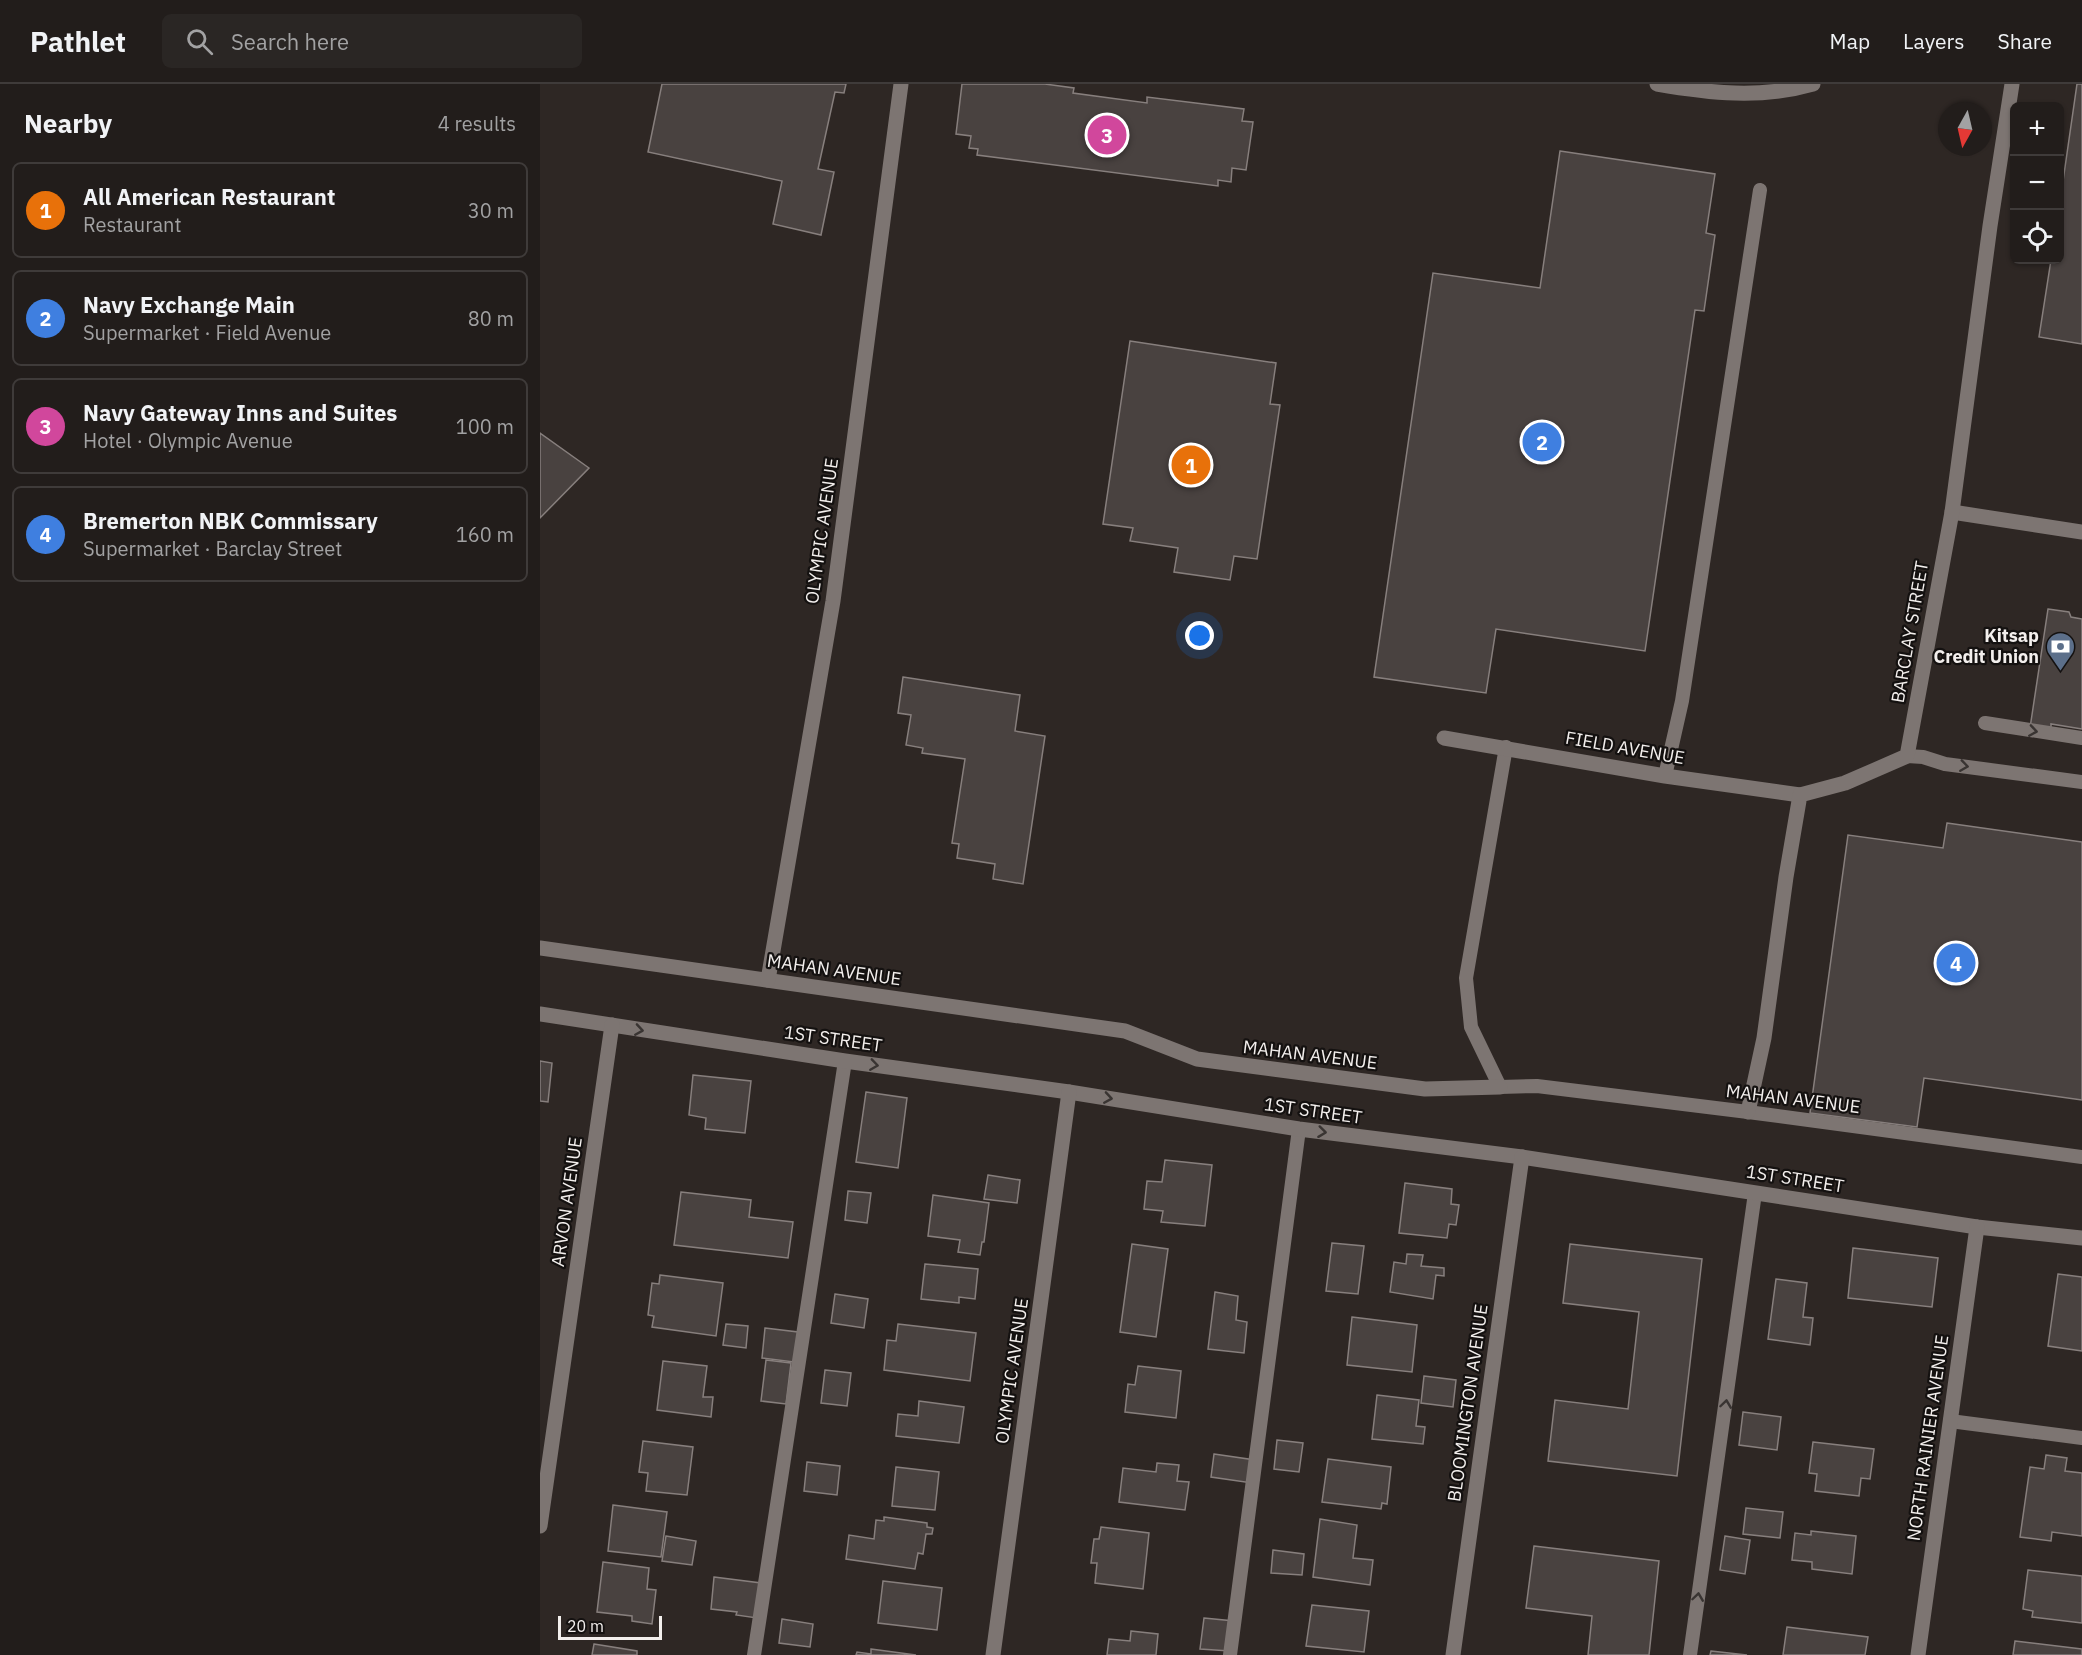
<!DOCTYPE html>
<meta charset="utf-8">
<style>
:root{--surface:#221d1b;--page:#2a2624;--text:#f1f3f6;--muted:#a2a2a3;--line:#3f3b3a;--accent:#bca0f2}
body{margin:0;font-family:"IBM Plex Sans",sans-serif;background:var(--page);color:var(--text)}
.controls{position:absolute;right:18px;top:18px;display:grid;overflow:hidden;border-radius:9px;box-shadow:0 2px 4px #0004}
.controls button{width:54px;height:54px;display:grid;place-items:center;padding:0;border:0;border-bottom:2px solid var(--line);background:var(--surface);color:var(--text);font:30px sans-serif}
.compass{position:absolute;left:1398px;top:18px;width:54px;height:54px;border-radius:50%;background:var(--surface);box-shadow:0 2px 4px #0004;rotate:188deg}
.scale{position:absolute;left:18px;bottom:15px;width:104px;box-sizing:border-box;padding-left:6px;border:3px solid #f3efed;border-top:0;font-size:16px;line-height:21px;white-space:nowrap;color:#f3efed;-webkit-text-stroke:4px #141110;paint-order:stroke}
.you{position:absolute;left:660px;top:552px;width:21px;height:21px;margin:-15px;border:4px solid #fff;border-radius:50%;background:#1a73e8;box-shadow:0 0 0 9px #1a73e833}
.badge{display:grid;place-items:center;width:39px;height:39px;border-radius:50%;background:var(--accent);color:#fff;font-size:20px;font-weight:700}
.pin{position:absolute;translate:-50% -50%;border:3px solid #fff;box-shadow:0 2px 6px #0006}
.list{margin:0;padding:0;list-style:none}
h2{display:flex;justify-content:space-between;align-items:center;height:78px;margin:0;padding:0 24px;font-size:26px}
h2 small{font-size:20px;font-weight:400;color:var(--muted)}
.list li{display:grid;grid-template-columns:39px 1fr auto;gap:18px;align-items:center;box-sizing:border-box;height:96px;margin:0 12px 12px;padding:0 12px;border:2px solid var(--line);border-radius:9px}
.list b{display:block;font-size:22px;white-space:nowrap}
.list p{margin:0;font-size:20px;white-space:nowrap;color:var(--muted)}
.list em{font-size:20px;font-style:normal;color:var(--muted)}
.icon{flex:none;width:33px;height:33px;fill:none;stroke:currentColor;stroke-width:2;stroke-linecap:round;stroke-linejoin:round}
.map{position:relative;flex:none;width:1542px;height:1571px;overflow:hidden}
header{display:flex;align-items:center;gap:36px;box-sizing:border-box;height:84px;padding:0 30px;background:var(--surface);border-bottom:2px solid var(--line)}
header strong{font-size:28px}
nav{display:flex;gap:33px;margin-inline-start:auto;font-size:21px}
.search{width:420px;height:54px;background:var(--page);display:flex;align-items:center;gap:15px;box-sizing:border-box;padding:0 21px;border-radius:9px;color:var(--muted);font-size:22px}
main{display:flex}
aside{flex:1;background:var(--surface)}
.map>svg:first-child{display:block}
.building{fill:#494240;stroke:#877f7d;stroke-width:1.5}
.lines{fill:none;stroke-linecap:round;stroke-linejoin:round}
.lane{stroke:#7d7572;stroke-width:14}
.street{stroke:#7d7572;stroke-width:15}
.oneway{stroke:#393432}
.labels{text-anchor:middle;stroke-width:4.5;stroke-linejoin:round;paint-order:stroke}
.street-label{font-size:18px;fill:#f3efed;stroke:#141110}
.poi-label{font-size:18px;font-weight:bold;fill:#f3efed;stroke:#141110;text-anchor:end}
</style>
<header>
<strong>Pathlet</strong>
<div class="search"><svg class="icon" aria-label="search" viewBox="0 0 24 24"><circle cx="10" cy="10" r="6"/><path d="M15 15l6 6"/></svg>Search here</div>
<nav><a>Map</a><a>Layers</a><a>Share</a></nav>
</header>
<main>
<aside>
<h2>Nearby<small>4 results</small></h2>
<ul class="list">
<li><span class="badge" style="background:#e8710a">1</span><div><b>All American Restaurant</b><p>Restaurant</p></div><em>30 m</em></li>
<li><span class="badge" style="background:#3f7fe0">2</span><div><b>Navy Exchange Main</b><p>Supermarket · Field Avenue</p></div><em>80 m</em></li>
<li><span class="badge" style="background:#d1479c">3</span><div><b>Navy Gateway Inns and Suites</b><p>Hotel · Olympic Avenue</p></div><em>100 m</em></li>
<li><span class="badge" style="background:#3f7fe0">4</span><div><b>Bremerton NBK Commissary</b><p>Supermarket · Barclay Street</p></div><em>160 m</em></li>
</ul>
</aside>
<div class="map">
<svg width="1542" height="1571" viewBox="0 0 1542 1571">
<rect width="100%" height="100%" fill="#2e2724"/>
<g class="building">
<polygon points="122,0 306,0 304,9 295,8 278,85 294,88 281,151 233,140 242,97 108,68"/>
<polygon points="422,0 505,0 534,4 533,9 607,19 607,13 704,25 702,37 713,38 706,86 692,84 691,98 678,96 678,102 437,71 438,65 429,64 431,52 416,50"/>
<polygon points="1537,0 1542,0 1542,260 1499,253 1511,176 1520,176 1520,118"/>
<polygon points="1020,67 1175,90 1166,149 1175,151 1164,227 1155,226 1105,567 956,545 946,609 834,593 893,189 1000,204"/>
<polygon points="590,257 736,279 730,320 740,321 717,475 694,472 690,496 634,488 638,464 590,457 593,444 563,440"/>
<polygon points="0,349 49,384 0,434"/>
<polygon points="1508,525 1529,528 1531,533 1542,535 1542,645 1511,640 1511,647 1490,644"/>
<polygon points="363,593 480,611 475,647 505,652 483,800 453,795 455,780 417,774 419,760 412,759 425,675 382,669 383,664 366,661 371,631 358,629"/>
<polygon points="1407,739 1542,758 1542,1016 1384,994 1377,1043 1270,1029 1308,751 1403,764"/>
<polygon points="0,977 12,979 8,1018 0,1017"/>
<polygon points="153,991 211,997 205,1049 165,1045 166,1034 149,1031"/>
<polygon points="326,1008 367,1014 358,1084 316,1078"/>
<polygon points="625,1076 672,1081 665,1142 621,1138 623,1127 604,1125 607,1097 622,1098"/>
<polygon points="448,1091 480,1096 477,1119 444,1115"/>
<polygon points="865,1099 912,1105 911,1120 919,1121 916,1141 909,1140 907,1154 859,1149"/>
<polygon points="308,1107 331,1109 327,1139 305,1136"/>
<polygon points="141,1108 211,1116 209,1133 253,1138 248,1174 134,1161"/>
<polygon points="393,1111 449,1119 444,1158 442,1158 440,1171 418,1168 420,1156 388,1152"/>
<polygon points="792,1159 824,1162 818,1210 786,1207"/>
<polygon points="592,1160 628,1165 616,1253 580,1248"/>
<polygon points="1030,1160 1162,1175 1137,1392 1008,1377 1015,1316 1088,1325 1099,1228 1023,1219"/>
<polygon points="1313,1164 1398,1174 1392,1223 1308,1214"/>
<polygon points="867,1170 883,1171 881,1182 904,1184 904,1192 896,1191 893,1215 850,1208 854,1178 866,1180"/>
<polygon points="385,1180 438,1185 435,1215 419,1213 419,1219 381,1215"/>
<polygon points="1518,1190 1542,1193 1542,1267 1508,1262"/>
<polygon points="120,1191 183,1199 176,1252 112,1243 114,1232 108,1231 112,1199 119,1200"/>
<polygon points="1236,1195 1267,1199 1263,1233 1273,1234 1270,1261 1228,1255"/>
<polygon points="675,1208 698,1212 696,1236 707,1238 704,1269 668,1265"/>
<polygon points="295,1210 328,1215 324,1244 291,1239"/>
<polygon points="812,1233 877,1241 872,1288 807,1281"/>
<polygon points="186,1240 208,1242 206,1264 183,1261"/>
<polygon points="358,1240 436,1249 430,1297 344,1286 347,1256 356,1257"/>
<polygon points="225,1244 258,1248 254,1278 222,1274"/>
<polygon points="226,1276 251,1279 246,1320 221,1317"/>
<polygon points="123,1277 167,1282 163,1313 173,1313 171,1333 117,1326"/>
<polygon points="598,1282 641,1287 636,1334 585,1328 588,1300 595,1301"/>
<polygon points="285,1286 311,1289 307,1322 281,1319"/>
<polygon points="884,1292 916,1296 913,1323 881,1319"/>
<polygon points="837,1311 879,1316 876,1342 885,1343 883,1360 832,1355"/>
<polygon points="379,1317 424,1323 419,1359 356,1352 358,1330 378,1332"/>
<polygon points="1203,1328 1241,1333 1237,1366 1199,1361"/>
<polygon points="737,1356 763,1359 759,1388 734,1385"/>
<polygon points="103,1357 153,1363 147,1411 106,1407 108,1389 99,1388"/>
<polygon points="1273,1358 1334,1365 1330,1395 1321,1394 1319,1412 1275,1407 1277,1390 1269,1389"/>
<polygon points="674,1370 715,1376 712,1399 671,1393"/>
<polygon points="1506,1371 1527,1374 1525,1387 1542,1389 1542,1452 1512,1448 1511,1457 1480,1453 1490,1383 1504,1385"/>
<polygon points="788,1375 851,1383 847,1420 842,1419 841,1425 782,1418"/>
<polygon points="267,1378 300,1382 297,1411 264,1407"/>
<polygon points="617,1379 639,1381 637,1397 649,1398 645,1426 579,1418 583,1384 616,1388"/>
<polygon points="356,1383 399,1388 395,1426 352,1422"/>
<polygon points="73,1421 127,1428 121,1473 68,1467"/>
<polygon points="1206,1424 1243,1428 1240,1454 1203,1450"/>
<polygon points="344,1433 387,1439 387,1443 393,1444 392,1450 386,1450 383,1470 378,1469 375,1485 306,1475 309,1451 334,1455 336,1436 344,1437"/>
<polygon points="780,1435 817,1441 813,1474 833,1476 830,1501 773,1493"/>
<polygon points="561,1443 609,1449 603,1505 555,1499 557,1479 551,1479 554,1455 559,1455"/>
<polygon points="1271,1447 1316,1452 1312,1490 1272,1485 1272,1478 1252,1476 1255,1449 1271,1451"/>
<polygon points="126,1452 156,1457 152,1481 122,1477"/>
<polygon points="1185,1452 1210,1456 1205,1490 1180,1486"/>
<polygon points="994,1462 1119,1477 1109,1571 1048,1571 1052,1532 986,1524"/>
<polygon points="733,1466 764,1470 762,1491 731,1489"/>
<polygon points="63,1478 109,1484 107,1505 116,1506 112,1540 92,1537 92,1532 57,1528"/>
<polygon points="1488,1486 1542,1492 1542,1539 1492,1533 1493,1527 1483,1525"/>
<polygon points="174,1493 221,1499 217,1534 196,1531 197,1528 171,1525"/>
<polygon points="343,1497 402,1504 397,1546 338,1539"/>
<polygon points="772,1521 829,1527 824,1568 766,1562"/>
<polygon points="664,1534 694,1537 690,1567 660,1565"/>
<polygon points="242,1535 273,1540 270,1563 239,1559"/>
<polygon points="1247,1543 1328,1553 1325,1571 1243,1571"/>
<polygon points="591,1547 618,1550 616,1571 567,1571 569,1555 590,1557"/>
<polygon points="1475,1557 1542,1565 1542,1571 1473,1571"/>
<polygon points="54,1560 97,1567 97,1571 52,1571"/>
<polygon points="331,1565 376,1571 316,1571 317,1568 331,1570"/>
<polygon points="1171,1567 1207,1571 1170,1571"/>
</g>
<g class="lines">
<g class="lane">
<polyline points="1445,639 1542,654"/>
<polyline points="966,663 926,894 931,943 960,1003 997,1002 1208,1028 1542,1073"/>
<polyline points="1367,672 1383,673 1405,680 1542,698"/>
<polyline points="1125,692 1142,617 1220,106"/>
<polyline points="1410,1337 1542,1354"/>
<polyline points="214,1571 305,977"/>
<polyline points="690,1571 759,1045"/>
<polyline points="1150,1571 1215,1109"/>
</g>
<g class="street">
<path d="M 1117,0 C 1169,9 1221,15 1273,0"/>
<polyline points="1412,428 1542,448"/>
<polyline points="904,654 1125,692 1260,711"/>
<polyline points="0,864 585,947 657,975 885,1005 960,1003"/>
<polyline points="228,896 293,517 361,0"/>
<polyline points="0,930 305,977 529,1008 759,1045 982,1073 1437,1143 1542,1154"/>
<polyline points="1208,1028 1224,954 1246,793 1260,711 1305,699 1367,672 1412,428 1450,142 1472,0"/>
<polyline points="0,1442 72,941"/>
<polyline points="453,1571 529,1008"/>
<polyline points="913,1571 982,1073"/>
<polyline points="1378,1571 1437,1143"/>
</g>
</g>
<defs><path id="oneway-chevron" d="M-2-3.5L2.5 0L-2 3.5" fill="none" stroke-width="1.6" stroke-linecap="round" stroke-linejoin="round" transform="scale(1.5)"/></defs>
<g class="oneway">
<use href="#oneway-chevron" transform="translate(1493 647) rotate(9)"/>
<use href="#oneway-chevron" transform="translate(1424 682) rotate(8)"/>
<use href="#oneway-chevron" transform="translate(99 946) rotate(9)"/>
<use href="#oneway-chevron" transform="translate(334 981) rotate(8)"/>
<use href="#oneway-chevron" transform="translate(568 1014) rotate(9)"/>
<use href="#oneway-chevron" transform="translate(782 1048) rotate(7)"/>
<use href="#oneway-chevron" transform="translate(1186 1320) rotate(-82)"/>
<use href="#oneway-chevron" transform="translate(1158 1513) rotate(-82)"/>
</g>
<defs>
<symbol id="bank-pin" viewBox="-11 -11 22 30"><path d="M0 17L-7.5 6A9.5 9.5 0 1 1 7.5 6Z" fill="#5c6f8a" stroke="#141110"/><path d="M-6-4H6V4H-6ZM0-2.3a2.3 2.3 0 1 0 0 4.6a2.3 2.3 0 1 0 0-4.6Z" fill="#fff"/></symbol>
</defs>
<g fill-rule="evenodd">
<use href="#bank-pin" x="1504" y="546" width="33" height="45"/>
</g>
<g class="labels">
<g class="street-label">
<text transform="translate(282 447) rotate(-82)" y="6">OLYMPIC AVENUE</text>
<text transform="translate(1370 548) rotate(-80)" y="6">BARCLAY STREET</text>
<text transform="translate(1085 664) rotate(10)" y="6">FIELD AVENUE</text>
<text transform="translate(294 886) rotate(8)" y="6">MAHAN AVENUE</text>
<text transform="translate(293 955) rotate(8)" y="6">1ST STREET</text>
<text transform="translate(770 971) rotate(7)" y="6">MAHAN AVENUE</text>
<text transform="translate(1253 1015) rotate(7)" y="6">MAHAN AVENUE</text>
<text transform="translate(773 1027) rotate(8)" y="6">1ST STREET</text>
<text transform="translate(1255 1095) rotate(9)" y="6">1ST STREET</text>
<text transform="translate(27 1118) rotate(-82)" y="6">ARVON AVENUE</text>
<text transform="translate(472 1287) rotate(-82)" y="6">OLYMPIC AVENUE</text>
<text transform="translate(928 1319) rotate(-82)" y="6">BLOOMINGTON AVENUE</text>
<text transform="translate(1388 1354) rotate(-82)" y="6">NORTH RAINIER AVENUE</text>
</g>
<g class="poi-label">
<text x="1499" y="558">Kitsap<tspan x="1499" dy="21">Credit Union</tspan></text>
</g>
</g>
</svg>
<div class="controls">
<button>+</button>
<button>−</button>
<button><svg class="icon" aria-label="locate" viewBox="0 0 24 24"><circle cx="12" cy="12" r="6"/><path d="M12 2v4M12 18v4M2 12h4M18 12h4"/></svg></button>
</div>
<svg class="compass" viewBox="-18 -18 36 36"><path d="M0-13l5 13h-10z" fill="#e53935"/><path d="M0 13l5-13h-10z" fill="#a2a2a3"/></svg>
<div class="scale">20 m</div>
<div class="you"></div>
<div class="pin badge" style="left:651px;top:381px;background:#e8710a">1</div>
<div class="pin badge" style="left:1002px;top:358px;background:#3f7fe0">2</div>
<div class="pin badge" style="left:567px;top:51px;background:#d1479c">3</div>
<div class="pin badge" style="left:1416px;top:879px;background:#3f7fe0">4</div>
</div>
</main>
